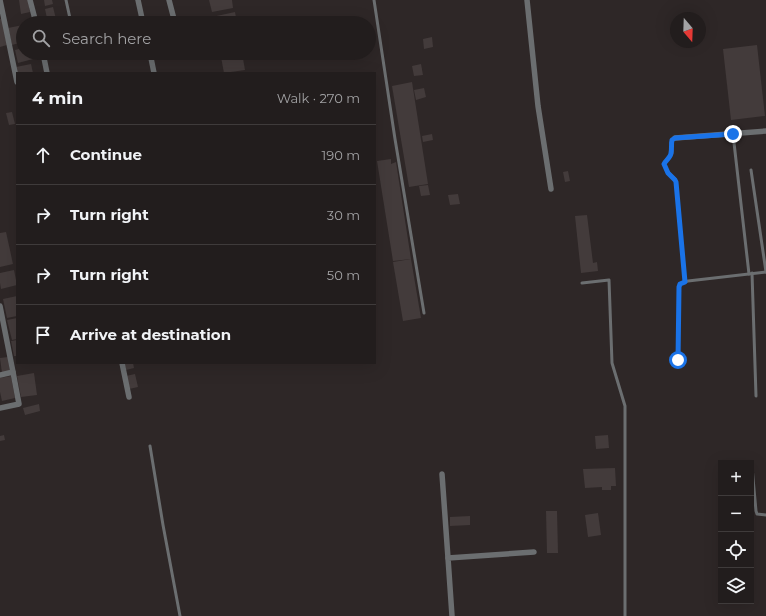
<!DOCTYPE html>
<meta charset="utf-8">
<style>
:root{--surface:#221d1d;--page:#2e2a2a;--text:#f1f3f6;--muted:#a2a2a4;--line:#3f3b3b}
body{margin:0;font-family:Montserrat,sans-serif;background:var(--page);color:var(--text)}
.controls{position:absolute;right:12px;bottom:12px;display:grid;overflow:hidden;border-radius:0px;box-shadow:0 4px 16px #0002}
.controls button{width:36px;height:36px;display:grid;place-items:center;padding:0;border:0;border-bottom:1px solid var(--line);background:var(--surface);color:var(--text);font:20px sans-serif}
.compass{position:absolute;left:670px;top:12px;width:36px;height:36px;border-radius:50%;background:var(--surface);box-shadow:0 4px 16px #0002;rotate:161deg}
.stop{position:absolute;width:12px;height:12px;margin:-9px;border:3px solid #1a73e8;border-radius:50%;background:#fff}
.stop.end{background:#1a73e8;border-color:#fff;box-shadow:0 1px 4px #0008}
.list{margin:0;padding:0;list-style:none}
h2{display:flex;justify-content:space-between;align-items:center;height:52px;margin:0;padding:0 16px;font-size:17px}
h2 small{font-size:13px;font-weight:400;color:var(--muted)}
.list li{display:grid;grid-template-columns:26px 1fr auto;gap:12px;align-items:center;box-sizing:border-box;height:60px;padding:0 16px;border-top:1px solid var(--line)}
.list b{display:block;font-size:15px;white-space:nowrap}
.list em{font-size:13px;font-style:normal;color:var(--muted)}
.icon{flex:none;width:22px;height:22px;fill:none;stroke:currentColor;stroke-width:2;stroke-linecap:round;stroke-linejoin:round}
.map{position:relative;flex:none;width:766px;height:616px;overflow:hidden}
.search{position:absolute;background:var(--surface);box-shadow:0 4px 16px #0002;left:16px;top:16px;width:360px;height:44px;display:flex;align-items:center;gap:10px;box-sizing:border-box;padding:0 14px;border-radius:22px;color:var(--muted);font-size:15px}
.panel{position:absolute;background:var(--surface);box-shadow:0 4px 16px #0002;left:16px;top:72px;width:360px;height:292px;border-radius:0px}
.map>svg:first-child{display:block}
.building{fill:#433b3b}
.lines{fill:none;stroke-linecap:round;stroke-linejoin:round}
.service{stroke:#6b6e70;stroke-width:3}
.minor{stroke:#6b6e70;stroke-width:5.5}
.route{stroke:#1a73e8;stroke-width:5}
</style>
<div class="map">
<svg width="766" height="616" viewBox="0 0 766 616">
<rect width="100%" height="100%" fill="#2e2727"/>
<g class="building">
<polygon points="19,0 28,0 30,12 21,14"/>
<polygon points="44,0 52,0 53,4 45,6"/>
<polygon points="209,0 232,0 233,8 212,12"/>
<polygon points="53,7 57,23 48,23 45,9"/>
<polygon points="235,12 237,23 213,23 212,17"/>
<polygon points="45,16 46,23 37,23 36,18"/>
<polygon points="2,18 7,45 0,47 0,19"/>
<polygon points="23,25 23,42 12,45 8,28"/>
<polygon points="432,37 433,47 424,49 423,39"/>
<polygon points="757,45 765,116 731,120 723,49"/>
<polygon points="23,48 23,53 32,53 33,59 18,63 15,50"/>
<polygon points="242,53 245,70 224,73 221,57"/>
<polygon points="31,64 33,73 17,73 16,67"/>
<polygon points="421,64 423,75 414,76 412,66"/>
<polygon points="412,82 428,184 409,187 392,86"/>
<polygon points="424,88 426,97 416,100 414,90"/>
<polygon points="12,112 15,124 9,125 6,113"/>
<polygon points="432,134 433,140 423,142 422,136"/>
<polygon points="391,159 391,164 396,162 411,259 393,261 377,161"/>
<polygon points="568,171 570,181 565,182 563,172"/>
<polygon points="428,185 430,195 421,196 419,186"/>
<polygon points="458,194 460,204 450,205 448,195"/>
<polygon points="587,215 593,263 597,262 598,271 581,273 575,216"/>
<polygon points="6,232 13,264 0,267 0,233"/>
<polygon points="411,259 421,318 403,321 393,262"/>
<polygon points="14,270 17,285 1,289 0,283 0,273"/>
<polygon points="17,296 17,316 7,318 3,299"/>
<polygon points="17,318 17,339 12,340 7,320"/>
<polygon points="17,340 17,356 14,356 11,341"/>
<polygon points="8,357 10,372 2,373 0,358"/>
<polygon points="124,363 133,363 134,368 126,370"/>
<polygon points="34,373 37,395 21,397 17,376"/>
<polygon points="135,374 138,387 129,389 126,376"/>
<polygon points="11,376 15,398 2,401 0,392 0,378"/>
<polygon points="39,404 40,411 25,415 23,408"/>
<polygon points="4,435 5,440 0,441 0,436"/>
<polygon points="608,435 609,448 596,449 595,436"/>
<polygon points="615,468 616,486 611,486 611,490 602,490 602,487 585,488 583,469"/>
<polygon points="546,511 557,511 558,553 547,553"/>
<polygon points="598,513 601,535 588,537 585,515"/>
<polygon points="470,516 470,525 450,526 450,517"/>
</g>
<g class="lines">
<g class="service">
<polyline points="66,0 71,23"/>
<polyline points="374,0 395,139 424,313"/>
<polyline points="733,134 749,274"/>
<polyline points="675,138 672,140 671,143 672,153 664,164 668,173 675,179 676,182 685,282"/>
<polyline points="751,170 766,272"/>
<polyline points="752,273 756,396"/>
<polyline points="582,283 609,280 612,363 625,406 625,616"/>
<path d="M 678,360 L 679,287 C 681,282 684,282 688,281 L 766,272"/>
<polyline points="150,446 163,525 180,616"/>
<polyline points="752,467 756,511 757,514 766,515"/>
</g>
<g class="minor">
<polyline points="0,0 17,82"/>
<polyline points="30,0 36,23"/>
<polyline points="138,0 143,23"/>
<polyline points="169,0 175,23"/>
<polyline points="527,0 538,106 551,189"/>
<polyline points="43,53 47,73"/>
<polyline points="150,53 154,73"/>
<polyline points="182,53 183,56"/>
<polyline points="675,138 766,131"/>
<polyline points="0,306 13,372 19,404 0,408"/>
<polyline points="122,363 129,397"/>
<polyline points="0,375 13,372"/>
<polyline points="442,474 448,558"/>
<polyline points="452,616 448,558 534,552"/>
</g>
</g>
<g class="lines">
<path class="route" d="M 678,360 L 679,287 L 680,284 L 685,282 L 676,182 L 675,180 L 668,173 L 664,164 C 666,160 671,157 671,153 C 672,149 671,144 672,140 L 675,138 L 733,134"/>
</g>
</svg>
<div class="controls">
<button>+</button>
<button>−</button>
<button><svg class="icon" aria-label="locate" viewBox="0 0 24 24"><circle cx="12" cy="12" r="6"/><path d="M12 2v4M12 18v4M2 12h4M18 12h4"/></svg></button>
<button><svg class="icon" aria-label="layers" viewBox="0 0 24 24"><path d="M12 4l9 5-9 5-9-5zM3 14l9 5 9-5"/></svg></button>
</div>
<svg class="compass" viewBox="-18 -18 36 36"><path d="M0-13l5 13h-10z" fill="#e53935"/><path d="M0 13l5-13h-10z" fill="#a2a2a4"/></svg>
<div class="stop" style="left:678px;top:360px"></div>
<div class="stop end" style="left:733px;top:134px"></div>
<div class="search"><svg class="icon" aria-label="search" viewBox="0 0 24 24"><circle cx="10" cy="10" r="6"/><path d="M15 15l6 6"/></svg>Search here</div>
<section class="panel">
<h2>4 min<small>Walk · 270 m</small></h2>
<ul class="list">
<li><svg class="icon" aria-label="ahead" viewBox="0 0 24 24"><path d="M12 20V5M6 11l6-6 6 6"/></svg><div><b>Continue</b></div><em>190 m</em></li>
<li><svg class="icon" aria-label="right" viewBox="0 0 24 24"><path d="M7 20v-9h11M14 6l5 5-5 5"/></svg><div><b>Turn right</b></div><em>30 m</em></li>
<li><svg class="icon" aria-label="right" viewBox="0 0 24 24"><path d="M7 20v-9h11M14 6l5 5-5 5"/></svg><div><b>Turn right</b></div><em>50 m</em></li>
<li><svg class="icon" aria-label="arrive" viewBox="0 0 24 24"><path d="M6 21V4h12l-3 4 3 4H6"/></svg><div><b>Arrive at destination</b></div></li>
</ul>
</section>
</div>
